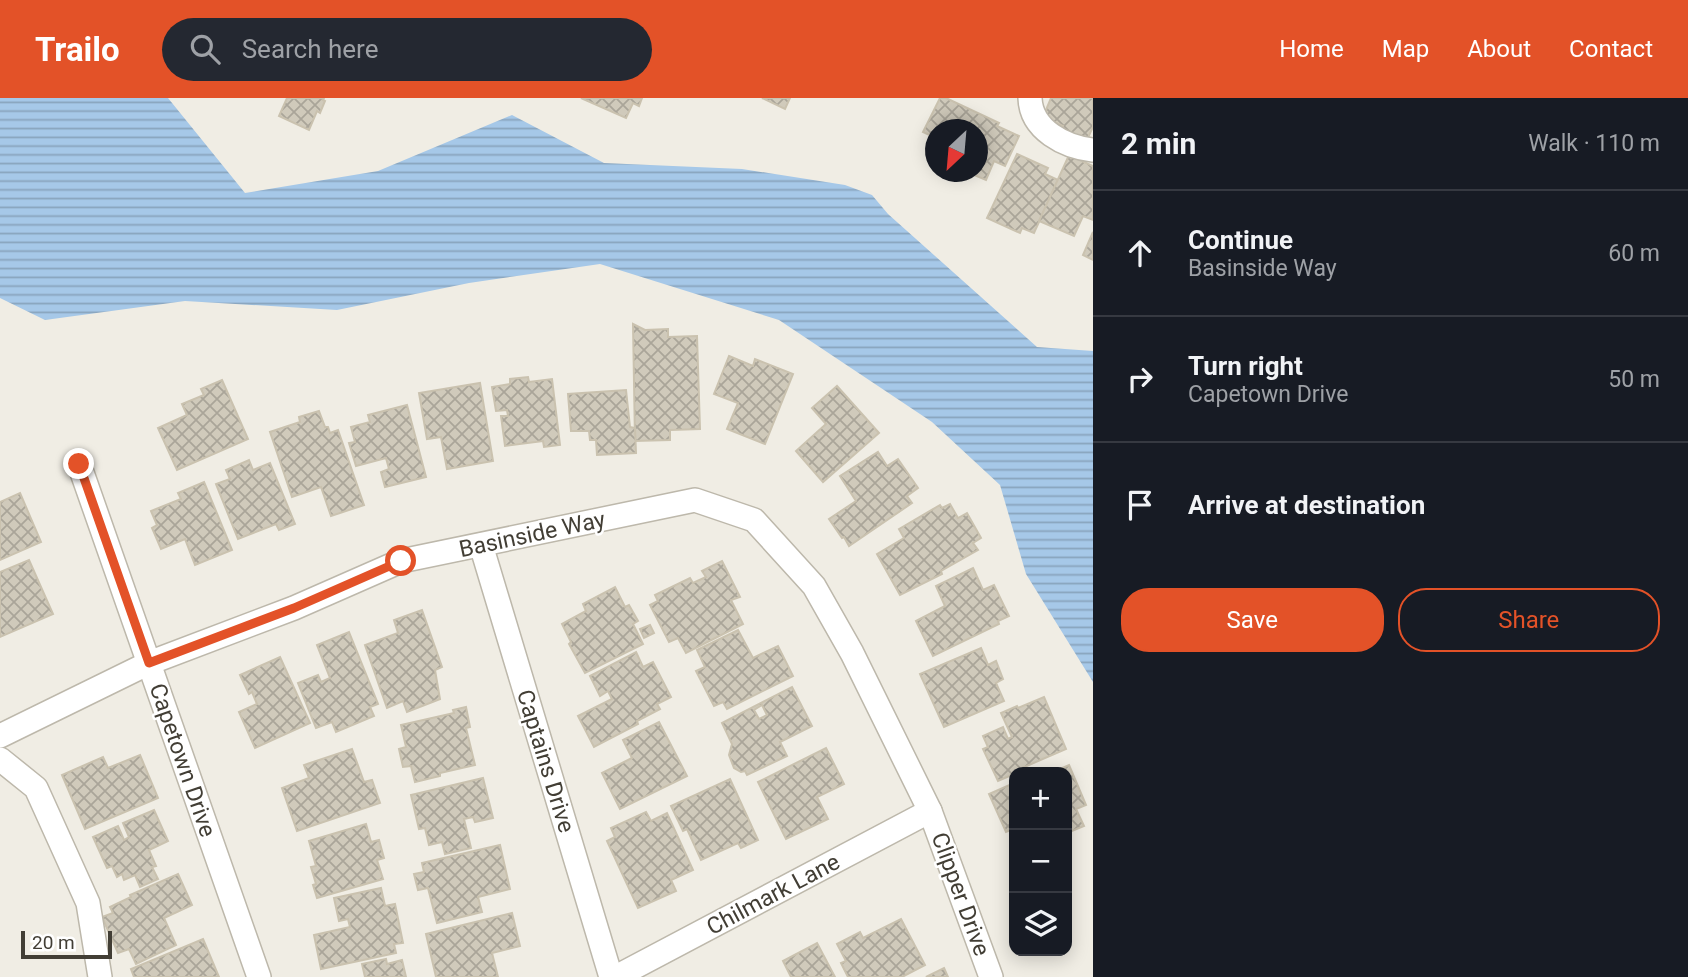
<!DOCTYPE html>
<meta charset="utf-8">
<style>
:root{--surface:#171b24;--page:#242831;--text:#f1f3f6;--muted:#9ea1a6;--line:#363941;--accent:#e35228}
body{margin:0;font-family:Roboto,sans-serif;background:var(--page);color:var(--text)}
.controls{position:absolute;right:21px;bottom:21px;display:grid;overflow:hidden;border-radius:14px;box-shadow:0 4px 18px #0003}
.controls button{width:63px;height:63px;display:grid;place-items:center;padding:0;border:0;border-bottom:2px solid var(--line);background:var(--surface);color:var(--text);font:35px sans-serif}
.compass{position:absolute;left:925px;top:21px;width:63px;height:63px;border-radius:50%;background:var(--surface);box-shadow:0 4px 18px #0003;rotate:206deg}
.scale{position:absolute;left:21px;bottom:18px;width:91px;box-sizing:border-box;padding-left:7px;border:4px solid #423e35;border-top:0;font-size:19px;line-height:24px;white-space:nowrap;color:#423e35;-webkit-text-stroke:5px #fff;paint-order:stroke}
.stop{position:absolute;width:21px;height:21px;margin:-16px;border:5px solid #e35228;border-radius:50%;background:#fff}
.stop.end{background:#e35228;border-color:#fff;box-shadow:0 2px 7px #0008}
.list{margin:0;padding:0;list-style:none}
h2{display:flex;justify-content:space-between;align-items:center;height:91px;margin:0;padding:0 28px;font-size:30px}
h2 small{font-size:23px;font-weight:400;color:var(--muted)}
.list li{display:grid;grid-template-columns:46px 1fr auto;gap:21px;align-items:center;box-sizing:border-box;height:126px;padding:0 28px;border-top:2px solid var(--line)}
.list b{display:block;font-size:26px;white-space:nowrap}
.list p{margin:0;font-size:23px;white-space:nowrap;color:var(--muted)}
.list em{font-size:23px;font-style:normal;color:var(--muted)}
.actions{display:flex;gap:14px;padding:21px 28px}
.actions a{flex:1;padding:16px 0;border:2px solid var(--accent);border-radius:28px;text-align:center;font-size:24px;color:var(--accent)}
.actions .main{background:var(--accent);color:#fff}
.icon{flex:none;width:38px;height:38px;fill:none;stroke:currentColor;stroke-width:2;stroke-linecap:round;stroke-linejoin:round}
.map{position:relative;flex:none;width:1093px;height:879px;overflow:hidden}
header{display:flex;align-items:center;gap:42px;box-sizing:border-box;height:98px;padding:0 35px;background:var(--accent);color:#fff}
header strong{font-size:33px}
nav{display:flex;gap:38px;margin-inline-start:auto;font-size:24px}
.search{width:490px;height:63px;background:var(--page);display:flex;align-items:center;gap:18px;box-sizing:border-box;padding:0 24px;border-radius:38px;color:var(--muted);font-size:26px}
main{display:flex}
aside{flex:1;background:var(--surface)}
.map>svg:first-child{display:block}
.water{fill:url(#water-rules)}
.building{fill:url(#building-cross-hatch);stroke:#cac2af;stroke-width:2;fill-rule:evenodd}
.lines{fill:none;stroke-linecap:round;stroke-linejoin:round}
.minor-casing{stroke:#bdb8ab;stroke-width:26}
.minor{stroke:#fff;stroke-width:23}
.route{stroke:#e35228;stroke-width:9}
.labels{text-anchor:middle;stroke-width:5;stroke-linejoin:round;paint-order:stroke}
.street-label{font-size:23px;fill:#423e35;stroke:#fff}
</style>
<header>
<strong>Trailo</strong>
<div class="search"><svg class="icon" aria-label="search" viewBox="0 0 24 24"><circle cx="10" cy="10" r="6"/><path d="M15 15l6 6"/></svg>Search here</div>
<nav><a>Home</a><a>Map</a><a>About</a><a>Contact</a></nav>
</header>
<main>
<div class="map">
<svg width="1093" height="879" viewBox="0 0 1093 879">
<defs>
<pattern id="water-rules" width="6" height="5" patternUnits="userSpaceOnUse" patternTransform="scale(1.75)"><rect width="6" height="5" fill="#a6c8e8"/><path d="M0 2.5h6" fill="none" stroke="#89a4bd"/></pattern>
<pattern id="building-cross-hatch" width="8" height="8" patternUnits="userSpaceOnUse" patternTransform="scale(1.75)"><rect width="8" height="8" fill="#d0cabb"/><path d="M0 0l8 8M0 8l8-8" fill="none" stroke="#aaa599"/></pattern>
</defs>
<rect width="100%" height="100%" fill="#f0ede4"/>
<polygon class="water" points="0,0 168,0 245,95 378,73 512,17 604,65 742,71 845,87 872,97 888,116 1037,249 1093,253 1093,584 1026,476 1000,387 932,324 779,222 600,166 469,185 337,212 185,203 45,222 0,200"/>
<g class="building">
<polygon points="287,0 324,0 323,2 325,3 320,15 317,13 309,32 279,18"/>
<polygon points="581,0 642,0 639,8 633,5 626,20"/>
<polygon points="762,0 790,0 785,11"/>
<polygon points="940,0 946,0 999,25 997,28 1019,38 1005,68 994,63 986,82 967,74 978,74 978,32 936,32 936,59 927,55 934,39 923,34"/>
<polygon points="1051,0 1093,0 1093,29 1085,46 1060,34 1063,28 1043,19"/>
<polygon points="1017,56 1048,70 1045,76 1058,82 1034,135 1022,130 1020,135 987,120"/>
<polygon points="1069,57 1093,68 1093,122 1083,118 1074,138 1039,123"/>
<polygon points="1093,134 1093,162 1083,157"/>
<polygon points="633,226 645,232 668,231 668,239 697,238 700,331 670,332 670,342 635,343"/>
<polygon points="729,258 753,268 755,261 793,276 765,346 727,331 738,305 714,296"/>
<polygon points="528,279 529,284 552,281 560,347 544,349 543,343 505,348 501,318 508,318 507,312 496,313 492,289 510,286 510,281"/>
<polygon points="222,282 248,341 177,372 158,330 187,317 182,306 204,297 201,291"/>
<polygon points="480,285 493,363 447,371 441,339 427,341 419,295"/>
<polygon points="837,288 879,335 823,384 796,353 826,326 812,310"/>
<polygon points="626,292 630,329 635,330 636,355 597,357 596,342 590,342 589,333 571,333 568,296"/>
<polygon points="407,307 426,379 385,389 381,374 389,371 386,360 356,368 349,345 355,344 351,329 370,324 368,317"/>
<polygon points="319,313 325,329 328,329 330,335 338,332 364,407 331,418 321,389 292,399 270,334 300,324 299,319"/>
<polygon points="878,354 887,368 898,361 918,390 907,398 912,405 849,448 844,439 842,440 829,421 856,403 840,378"/>
<polygon points="249,362 253,372 270,365 295,426 279,432 276,426 238,441 216,386 230,381 226,372"/>
<polygon points="204,384 232,452 195,467 185,441 161,451 152,430 157,427 151,413 181,401 178,395"/>
<polygon points="20,395 41,444 0,462 0,404"/>
<polygon points="950,406 958,420 967,415 981,440 973,445 978,452 941,473 942,476 900,497 877,456 904,440 899,431 940,407 942,410"/>
<polygon points="29,462 53,516 0,539 0,474"/>
<polygon points="722,463 740,499 731,502 743,526 686,555 678,540 669,544 650,507 658,503 655,497 690,480 693,485 706,479 702,473"/>
<polygon points="973,470 983,492 994,487 1009,518 998,523 999,526 933,558 916,523 945,508 936,488"/>
<polygon points="615,489 625,509 629,507 638,523 633,526 643,546 585,575 569,546 571,544 562,526 586,513 583,506"/>
<polygon points="422,512 442,569 435,572 440,601 407,614 403,603 387,610 365,547 398,535 394,522"/>
<polygon points="650,527 654,535 644,540 640,531"/>
<polygon points="738,532 753,560 778,548 793,578 727,611 723,604 714,608 696,573 705,569 697,552"/>
<polygon points="349,534 378,606 370,609 374,618 336,634 332,624 316,630 298,585 318,577 321,584 330,580 317,547"/>
<polygon points="981,550 988,567 996,563 1003,581 996,585 1004,603 944,629 920,576"/>
<polygon points="636,554 643,569 653,564 671,599 657,606 660,611 637,623 638,626 594,649 578,618 612,601 608,593 600,598 590,578"/>
<polygon points="280,559 310,625 255,650 239,614 257,606 252,594 249,596 240,577"/>
<path d="M 792,589 L 812,628 L 780,644 L 787,658 L 747,677 L 745,673 L 741,674 L 734,670 L 729,657 L 732,646 L 722,625 ZM 762,607 L 767,617 L 759,621 L 754,612 Z"/>
<polygon points="1044,599 1066,651 1022,670 1023,672 1014,674 1014,676 998,683 983,651 988,649 983,638 1003,629 1008,641 1012,639 1001,615 1017,608 1018,610"/>
<polygon points="466,609 470,629 466,630 475,667 440,675 440,678 415,684 411,668 403,669 399,651 406,649 401,627 454,615 453,612"/>
<polygon points="659,624 687,678 620,711 602,675 632,660 623,642"/>
<polygon points="826,650 844,686 817,699 828,721 786,741 758,684"/>
<polygon points="352,651 364,684 372,682 380,705 297,733 282,690 309,680 304,667"/>
<polygon points="140,657 158,700 85,731 62,677 103,659 108,670"/>
<polygon points="1069,667 1086,707 1076,711 1084,728 1067,735 1067,674 1053,674"/>
<polygon points="483,680 493,720 475,724 473,719 464,721 471,750 445,756 442,744 429,747 425,730 419,731 411,697"/>
<polygon points="730,681 758,742 741,750 738,745 701,762 687,731 683,733 671,708"/>
<polygon points="1014,685 1014,733 1013,731 1006,734 989,696"/>
<polygon points="154,712 168,743 149,752 156,768 152,769 158,781 140,789 135,777 124,782 122,776 117,779 112,768 107,770 93,739 118,728 124,742 129,739 123,725"/>
<polygon points="646,714 651,723 667,715 693,772 671,782 676,793 638,810 607,743 615,739 611,730"/>
<polygon points="366,726 371,744 379,742 384,760 377,762 383,781 317,800 313,787 316,786 311,769 316,768 309,743"/>
<polygon points="500,747 510,791 478,799 482,814 437,825 428,790 418,792 414,776 424,774 422,765"/>
<polygon points="178,776 192,807 164,820 176,847 136,866 129,851 118,855 102,819 113,815 110,809 131,799 130,797"/>
<polygon points="381,790 385,808 395,806 403,845 394,846 396,855 321,871 314,837 350,829 348,821 339,823 334,800"/>
<polygon points="512,815 520,848 492,855 498,879 436,879 426,836"/>
<polygon points="901,821 925,867 902,879 848,879 841,865 846,863 837,846 860,834 863,840"/>
<polygon points="203,841 219,879 134,879 131,871"/>
<polygon points="817,845 835,879 791,879 783,863"/>
<polygon points="386,861 387,866 402,862 406,879 365,879 362,866"/>
<polygon points="944,870 948,879 926,879"/>
</g>
<g class="lines">
<defs>
<g id="minor">
<path d="M 1030,0 C 1031,32 1065,49 1093,52"/>
<polyline points="79,366 259,879"/>
<polyline points="481,447 611,879"/>
<polyline points="0,638 149,565 294,510 401,463 695,402 754,422 814,488 852,555 930,713 991,879"/>
<polyline points="0,661 36,690 88,805 100,879"/>
<polyline points="616,879 930,713"/>
</g>
</defs>
<use href="#minor" class="minor-casing"/>
<use href="#minor" class="minor"/>
</g>
<g class="lines">
<polyline class="route" points="79,366 149,565 294,510 401,463"/>
</g>
<g class="labels">
<g class="street-label">
<text transform="translate(532 436) rotate(-12)" y="8">Basinside Way</text>
<text transform="translate(183 662) rotate(71)" y="8">Capetown Drive</text>
<text transform="translate(546 663) rotate(73)" y="8">Captains Drive</text>
<text transform="translate(773 796) rotate(-28)" y="8">Chilmark Lane</text>
<text transform="translate(961 796) rotate(70)" y="8">Clipper Drive</text>
</g>
</g>
</svg>
<div class="controls">
<button>+</button>
<button>−</button>
<button><svg class="icon" aria-label="layers" viewBox="0 0 24 24"><path d="M12 4l9 5-9 5-9-5zM3 14l9 5 9-5"/></svg></button>
</div>
<svg class="compass" viewBox="-18 -18 36 36"><path d="M0-13l5 13h-10z" fill="#e53935"/><path d="M0 13l5-13h-10z" fill="#9ea1a6"/></svg>
<div class="scale">20 m</div>
<div class="stop" style="left:401px;top:463px"></div>
<div class="stop end" style="left:79px;top:366px"></div>
</div>
<aside>
<h2>2 min<small>Walk · 110 m</small></h2>
<ul class="list">
<li><svg class="icon" aria-label="ahead" viewBox="0 0 24 24"><path d="M12 20V5M6 11l6-6 6 6"/></svg><div><b>Continue</b><p>Basinside Way</p></div><em>60 m</em></li>
<li><svg class="icon" aria-label="right" viewBox="0 0 24 24"><path d="M7 20v-9h11M14 6l5 5-5 5"/></svg><div><b>Turn right</b><p>Capetown Drive</p></div><em>50 m</em></li>
<li><svg class="icon" aria-label="arrive" viewBox="0 0 24 24"><path d="M6 21V4h12l-3 4 3 4H6"/></svg><div><b>Arrive at destination</b></div></li>
</ul>
<div class="actions"><a class="main">Save</a><a>Share</a></div>
</aside>
</main>
